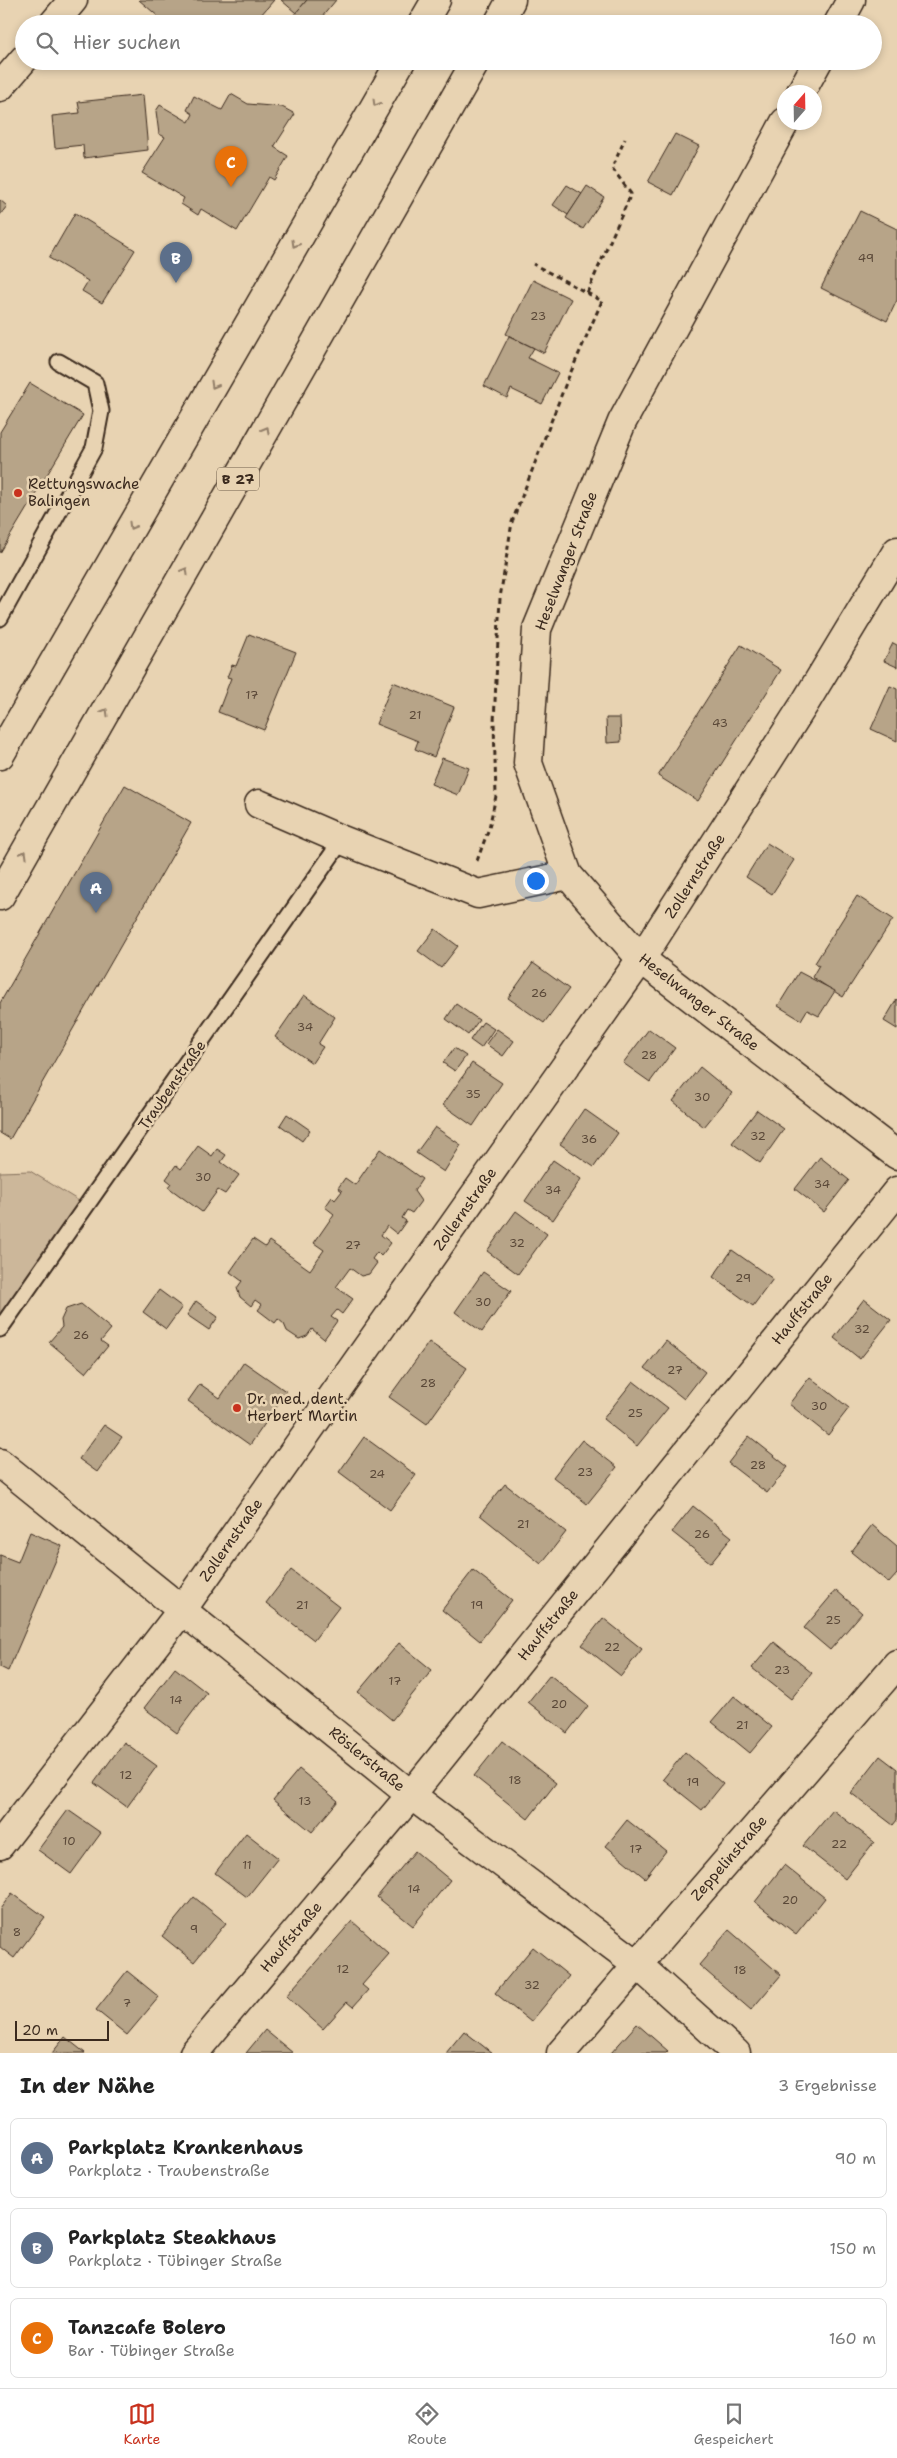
<!DOCTYPE html>
<html lang="de">
<meta charset="utf-8">
<style>
:root{--surface:#fff;--page:#f6f6f6;--text:#222;--muted:#767676;--line:#e0e0e0;--accent:#c8321e}
body{margin:0;font-family:"Shantell Sans",sans-serif;background:var(--page);color:var(--text)}
.compass{position:absolute;left:777px;top:85px;width:45px;height:45px;border-radius:50%;background:var(--surface);box-shadow:0 2px 8px #0003;rotate:20deg}
.scale{position:absolute;left:15px;bottom:12px;width:94px;box-sizing:border-box;padding-left:5px;border:2px solid #3b2a1e;border-top:0;font-size:14px;line-height:18px;white-space:nowrap;color:#3b2a1e;-webkit-text-stroke:4px #e8d3b2;paint-order:stroke}
.you{position:absolute;left:535px;top:880px;width:18px;height:18px;margin:-12px;border:4px solid #fff;border-radius:50%;background:#1a73e8;box-shadow:0 0 0 8px #1a73e833}
.badge{display:grid;place-items:center;width:32px;height:32px;border-radius:50%;background:var(--accent);color:#fff;font-size:16px;font-weight:700}
.pin{position:absolute;translate:-50% -41px;filter:drop-shadow(0 1px 2px #0008)}
.pin::after{content:'';position:absolute;top:26px;width:18px;height:15px;background:inherit;clip-path:polygon(0 0,100% 0,50% 100%)}
.list{margin:0;padding:0;list-style:none}
h2{display:flex;justify-content:space-between;align-items:center;height:65px;margin:0;padding:0 20px;font-size:21px}
h2 small{font-size:16px;font-weight:400;color:var(--muted)}
.list li{display:grid;grid-template-columns:32px 1fr auto;gap:15px;align-items:center;box-sizing:border-box;height:80px;margin:0 10px 10px;padding:0 10px;border:1px solid var(--line);border-radius:8px}
.list b{display:block;font-size:19px;white-space:nowrap}
.list p{margin:0;font-size:16px;white-space:nowrap;color:var(--muted)}
.list em{font-size:16px;font-style:normal;color:var(--muted)}
.icon{flex:none;width:28px;height:28px;fill:none;stroke:currentColor;stroke-width:2;stroke-linecap:round;stroke-linejoin:round}
.map{position:relative;flex:none;width:897px;height:2053px;overflow:hidden}
.search{position:absolute;background:var(--surface);box-shadow:0 2px 8px #0003;left:15px;right:15px;top:15px;height:55px;display:flex;align-items:center;gap:12px;box-sizing:border-box;padding:0 18px;border-radius:28px;color:var(--muted);font-size:19px}
.sheet{height:335px;background:var(--surface)}
nav{display:flex;justify-content:space-around;align-items:center;box-sizing:border-box;height:70px;border-top:1px solid var(--line);background:var(--surface);font-size:14px;color:var(--muted)}
nav a{display:grid;justify-items:center;gap:2px}
nav .on{color:var(--accent)}
.map>svg:first-child{display:block}
.green{fill:#ccb79a;stroke:#84705c}
.building{fill:#b7a488;stroke:#3b2a1e}
.lines{fill:none;stroke-linecap:round;stroke-linejoin:round}
.lane-casing{stroke:#3b2a1e;stroke-width:19}
.street-casing{stroke:#3b2a1e;stroke-width:31}
.secondary-casing{stroke:#3b2a1e;stroke-width:31}
.highway-casing{stroke:#3b2a1e;stroke-width:31}
.path{stroke:#3b2a1e;stroke-width:3;stroke-dasharray:5 4;stroke-linecap:butt}
.lane{stroke:#e8d3b2;stroke-width:15}
.street{stroke:#e8d3b2;stroke-width:28}
.secondary{stroke:#e8d3b2;stroke-width:28}
.highway{stroke:#e8d3b2;stroke-width:28}
.oneway{stroke:#927e68}
.poi-dot{fill:#c8321e;stroke:#e8d3b2;stroke-width:2}
.labels{text-anchor:middle;stroke-width:5;stroke-linejoin:round;paint-order:stroke}
.number-label{font-size:12px;fill:#5a4838}
.shield{fill:#e8d3b2;stroke:#6f5d4a;stroke-width:1}
.shield-label{font-size:14px;font-weight:bold;fill:#3b2a1e}
.poi-label{font-size:15px;fill:#3b2a1e;stroke:#e8d3b2;text-anchor:start}
.street-label{font-size:15px;fill:#3b2a1e;stroke:#e8d3b2}
</style>
<div class="map">
<svg width="897" height="2053" viewBox="0 0 897 2053">
<rect width="100%" height="100%" fill="#e8d3b2"/>
<filter id="ink" filterUnits="userSpaceOnUse"><feTurbulence type="fractalNoise" baseFrequency=".02" numOctaves="2"/><feDisplacementMap in="SourceGraphic" scale="10" xChannelSelector="R" yChannelSelector="G"/><feConvolveMatrix kernelMatrix="1 2 1 2 8 2 1 2 1" color-interpolation-filters="sRGB"/></filter>
<g filter="url(#ink)">
<polygon class="green" points="30,1171 84,1204 0,1313 0,1172"/>
<g class="building">
<polygon points="139,0 274,0 253,24 167,24"/>
<polygon points="281,0 307,0 296,13"/>
<polygon points="307,0 336,0 316,24 286,24"/>
<polygon points="231,94 248,104 282,107 295,114 274,147 288,156 274,180 269,177 237,231 201,209 198,215 181,204 184,198 142,173 165,137 159,134 156,111 160,105 189,122 193,114 187,110 194,96 222,110"/>
<polygon points="143,95 148,150 84,158 83,145 55,148 52,116 80,113 78,102"/>
<polygon points="675,134 699,146 673,195 648,182"/>
<polygon points="567,185 582,194 568,215 553,205"/>
<polygon points="587,186 604,197 583,229 566,218"/>
<polygon points="0,200 7,206 0,215"/>
<polygon points="860,211 897,229 897,300 887,321 821,288"/>
<polygon points="75,213 135,250 102,303 82,291 88,281 49,258"/>
<polygon points="533,280 571,299 544,353 506,334"/>
<polygon points="509,336 534,348 528,358 558,373 542,404 511,389 507,398 484,386"/>
<polygon points="30,383 83,415 0,553 0,432"/>
<polygon points="249,634 296,652 264,730 218,712 231,678 227,677 232,665 236,666"/>
<polygon points="893,643 897,645 897,667 884,661"/>
<polygon points="741,645 781,670 698,801 658,776"/>
<polygon points="393,682 454,707 434,757 415,749 418,741 376,724"/>
<polygon points="890,686 897,689 897,741 871,729"/>
<polygon points="606,718 620,718 621,742 607,743"/>
<polygon points="442,758 469,768 458,795 431,784"/>
<polygon points="125,785 191,823 10,1139 0,1133 0,1003"/>
<polygon points="767,843 794,860 772,894 746,877"/>
<polygon points="857,896 893,919 843,997 812,977 819,965 815,963"/>
<polygon points="435,929 458,946 441,968 418,951"/>
<polygon points="533,963 569,989 544,1023 508,998"/>
<polygon points="799,972 835,991 819,1016 807,1010 801,1020 778,1006"/>
<polygon points="304,995 335,1017 318,1044 323,1047 312,1063 275,1037"/>
<polygon points="897,999 897,1029 884,1021"/>
<polygon points="456,1004 479,1020 468,1035 446,1019"/>
<polygon points="483,1022 494,1029 481,1048 470,1040"/>
<polygon points="497,1029 514,1041 503,1056 486,1044"/>
<polygon points="649,1029 675,1048 650,1082 623,1063"/>
<polygon points="454,1048 466,1056 455,1071 443,1063"/>
<polygon points="472,1063 502,1083 473,1126 443,1105"/>
<polygon points="700,1067 732,1093 704,1127 673,1101"/>
<polygon points="584,1109 618,1133 594,1167 560,1144"/>
<polygon points="757,1110 784,1129 760,1163 732,1143"/>
<polygon points="287,1114 310,1130 302,1141 280,1125"/>
<polygon points="435,1127 461,1145 444,1172 416,1153"/>
<polygon points="198,1146 212,1156 217,1149 226,1155 221,1162 239,1175 225,1194 218,1190 202,1212 168,1187 171,1183 166,1179 176,1165 181,1169"/>
<polygon points="380,1149 422,1179 414,1191 421,1201 412,1213 407,1210 402,1218 406,1221 397,1234 387,1226 381,1235 391,1243 381,1256 377,1252 372,1259 377,1263 369,1274 361,1276 350,1268 336,1287 353,1299 342,1314 337,1310 331,1317 337,1321 324,1339 312,1329 307,1336 299,1339 287,1331 284,1324 278,1319 275,1323 258,1310 262,1305 255,1300 251,1306 240,1297 237,1288 242,1281 230,1272 253,1239 265,1247 269,1241 310,1270 324,1250 314,1243 334,1214 325,1207 332,1197 335,1200 342,1191 338,1188 345,1178 355,1185"/>
<polygon points="820,1157 849,1180 824,1212 795,1189"/>
<polygon points="553,1160 581,1179 553,1220 525,1201"/>
<polygon points="516,1211 547,1234 518,1274 487,1251"/>
<polygon points="732,1250 773,1279 753,1306 713,1277"/>
<polygon points="483,1272 511,1291 482,1332 455,1312"/>
<polygon points="159,1290 182,1307 166,1329 143,1312"/>
<polygon points="864,1299 891,1320 860,1359 834,1338"/>
<polygon points="196,1301 218,1317 209,1330 187,1315"/>
<polygon points="81,1304 111,1329 101,1341 108,1346 86,1373 49,1342 62,1327 61,1320 66,1309"/>
<polygon points="666,1341 705,1372 684,1399 645,1368"/>
<polygon points="429,1342 467,1368 427,1424 389,1397"/>
<polygon points="244,1362 287,1392 250,1445 188,1401 200,1384 220,1398"/>
<polygon points="810,1377 849,1408 828,1435 789,1404"/>
<polygon points="633,1381 668,1408 637,1446 603,1419"/>
<polygon points="104,1425 122,1437 97,1472 79,1459"/>
<polygon points="749,1436 788,1467 767,1493 728,1463"/>
<polygon points="364,1437 416,1475 390,1510 339,1472"/>
<polygon points="582,1440 617,1467 587,1504 553,1477"/>
<polygon points="505,1484 566,1532 541,1564 480,1515"/>
<polygon points="693,1506 732,1537 711,1563 672,1532"/>
<polygon points="872,1525 897,1546 897,1574 889,1583 851,1552"/>
<polygon points="30,1532 62,1546 8,1671 0,1667 0,1555 18,1562"/>
<polygon points="291,1570 339,1607 314,1640 266,1603"/>
<polygon points="473,1570 512,1600 480,1641 442,1610"/>
<polygon points="836,1590 862,1613 830,1650 804,1628"/>
<polygon points="603,1618 642,1649 621,1676 582,1645"/>
<polygon points="774,1642 812,1673 791,1699 752,1668"/>
<polygon points="399,1643 432,1670 392,1720 358,1692"/>
<polygon points="175,1668 207,1693 177,1733 144,1708"/>
<polygon points="550,1675 588,1706 567,1733 528,1702"/>
<polygon points="734,1696 772,1727 750,1753 712,1722"/>
<polygon points="502,1741 556,1783 528,1819 474,1776"/>
<polygon points="124,1742 157,1766 127,1807 94,1783"/>
<polygon points="685,1752 723,1784 702,1810 663,1779"/>
<polygon points="880,1756 897,1769 897,1820 893,1825 851,1793"/>
<polygon points="299,1769 338,1801 312,1832 273,1800"/>
<polygon points="68,1810 101,1833 71,1874 38,1850"/>
<polygon points="833,1810 874,1842 845,1879 803,1846"/>
<polygon points="627,1820 666,1851 645,1878 606,1846"/>
<polygon points="246,1833 278,1858 247,1897 215,1873"/>
<polygon points="415,1851 450,1880 413,1926 377,1897"/>
<polygon points="784,1865 825,1898 796,1934 755,1902"/>
<polygon points="12,1893 45,1917 14,1958 0,1947 0,1909"/>
<polygon points="194,1897 226,1923 194,1962 162,1936"/>
<polygon points="352,1921 389,1954 362,1985 368,1990 353,2007 347,2002 323,2029 286,1996"/>
<polygon points="729,1930 781,1975 751,2010 699,1965"/>
<polygon points="533,1947 569,1976 531,2022 495,1993"/>
<polygon points="127,1971 159,1997 127,2035 96,2010"/>
<polygon points="637,2024 668,2051 666,2053 611,2053"/>
<polygon points="265,2030 293,2053 246,2053"/>
<polygon points="464,2031 492,2053 446,2053"/>
<polygon points="65,2037 85,2053 52,2053"/>
</g>
<g class="lines">
<defs>
<g id="lane">
<polyline points="0,618 94,448 101,411 95,383 59,362"/>
<polyline points="0,1329 342,840"/>
</g>
<g id="street">
<polyline points="53,24 73,0"/>
<polyline points="0,87 24,59"/>
<polyline points="259,804 342,840 478,894 568,875"/>
<polyline points="0,1463 411,1795 637,1964 736,2053"/>
<polyline points="0,1845 182,1610 641,959 805,703 897,551"/>
<polyline points="194,2053 411,1795 897,1191"/>
<polyline points="561,2053 897,1664"/>
</g>
<g id="secondary">
<polyline points="838,24 851,0"/>
<polyline points="801,92 818,61"/>
<polyline points="785,122 622,422 537,629 528,763 568,875 641,959 897,1155"/>
</g>
<g id="highway">
<polyline points="422,24 436,0"/>
<polyline points="498,24 511,0"/>
<polyline points="0,755 401,61"/>
<polyline points="0,896 476,61"/>
</g>
</defs>
<use href="#lane" class="lane-casing"/>
<use href="#street" class="street-casing"/>
<use href="#secondary" class="secondary-casing"/>
<use href="#highway" class="highway-casing"/>
<g class="path">
<polyline points="587,293 631,194 612,168 625,139"/>
<polyline points="477,861 489,828 496,796 494,722 500,598 512,522 566,383 602,301 533,264"/>
</g>
<use href="#lane" class="lane"/>
<use href="#street" class="street"/>
<use href="#secondary" class="secondary"/>
<use href="#highway" class="highway"/>
</g>
<defs><path id="oneway-chevron" d="M-2-3.5L2.5 0L-2 3.5" fill="none" stroke-width="1.6" stroke-linecap="round" stroke-linejoin="round" transform="scale(1.25)"/></defs>
<g class="oneway">
<use href="#oneway-chevron" transform="translate(376 103) rotate(120)"/>
<use href="#oneway-chevron" transform="translate(295 244) rotate(120)"/>
<use href="#oneway-chevron" transform="translate(214 385) rotate(120)"/>
<use href="#oneway-chevron" transform="translate(266 430) rotate(-60)"/>
<use href="#oneway-chevron" transform="translate(132 526) rotate(120)"/>
<use href="#oneway-chevron" transform="translate(185 571) rotate(-60)"/>
<use href="#oneway-chevron" transform="translate(105 712) rotate(-60)"/>
<use href="#oneway-chevron" transform="translate(24 854) rotate(-60)"/>
</g>
</g>
<g class="poi-dot">
<circle cx="18" cy="493" r="5"/>
<circle cx="237" cy="1408" r="5"/>
</g>
<g class="labels">
<g class="number-label">
<text x="866" y="262">49</text>
<text x="538" y="320">23</text>
<text x="252" y="699">17</text>
<text x="415" y="719">21</text>
<text x="720" y="727">43</text>
<text x="539" y="997">26</text>
<text x="305" y="1031">34</text>
<text x="649" y="1059">28</text>
<text x="473" y="1098">35</text>
<text x="702" y="1101">30</text>
<text x="758" y="1140">32</text>
<text x="589" y="1143">36</text>
<text x="203" y="1181">30</text>
<text x="822" y="1188">34</text>
<text x="553" y="1194">34</text>
<text x="517" y="1247">32</text>
<text x="353" y="1249">27</text>
<text x="743" y="1282">29</text>
<text x="483" y="1306">30</text>
<text x="862" y="1333">32</text>
<text x="81" y="1339">26</text>
<text x="675" y="1374">27</text>
<text x="428" y="1387">28</text>
<text x="819" y="1410">30</text>
<text x="635" y="1417">25</text>
<text x="758" y="1469">28</text>
<text x="585" y="1476">23</text>
<text x="377" y="1478">24</text>
<text x="523" y="1528">21</text>
<text x="702" y="1538">26</text>
<text x="302" y="1609">21</text>
<text x="477" y="1609">19</text>
<text x="833" y="1624">25</text>
<text x="612" y="1651">22</text>
<text x="782" y="1674">23</text>
<text x="395" y="1685">17</text>
<text x="176" y="1704">14</text>
<text x="559" y="1708">20</text>
<text x="742" y="1729">21</text>
<text x="126" y="1779">12</text>
<text x="515" y="1784">18</text>
<text x="693" y="1786">19</text>
<text x="305" y="1805">13</text>
<text x="69" y="1845">10</text>
<text x="839" y="1848">22</text>
<text x="636" y="1853">17</text>
<text x="247" y="1869">11</text>
<text x="414" y="1893">14</text>
<text x="790" y="1904">20</text>
<text x="194" y="1933">9</text>
<text x="17" y="1936">8</text>
<text x="343" y="1973">12</text>
<text x="740" y="1974">18</text>
<text x="532" y="1989">32</text>
<text x="127" y="2007">7</text>
</g>
<rect class="shield" x="217" y="467.5" width="42" height="23" rx="4"/>
<g class="shield-label">
<text x="238" y="484">B 27</text>
</g>
<g class="poi-label">
<text x="28" y="489">Rettungswache<tspan x="28" dy="17">Balingen</tspan></text>
<text x="247" y="1404">Dr. med. dent.<tspan x="247" dy="17">Herbert Martin</tspan></text>
</g>
<g class="street-label">
<text transform="translate(566 561) rotate(-69)" y="5">Heselwanger Straße</text>
<text transform="translate(695 876) rotate(-57)" y="5">Zollernstraße</text>
<text transform="translate(699 1002) rotate(38)" y="5">Heselwanger Straße</text>
<text transform="translate(172 1085) rotate(-55)" y="5">Traubenstraße</text>
<text transform="translate(465 1209) rotate(-55)" y="5">Zollernstraße</text>
<text transform="translate(802 1309) rotate(-51)" y="5">Hauffstraße</text>
<text transform="translate(231 1540) rotate(-55)" y="5">Zollernstraße</text>
<text transform="translate(548 1625) rotate(-51)" y="5">Hauffstraße</text>
<text transform="translate(367 1759) rotate(39)" y="5">Röslerstraße</text>
<text transform="translate(729 1858) rotate(-49)" y="5">Zeppelinstraße</text>
<text transform="translate(291 1937) rotate(-50)" y="5">Hauffstraße</text>
</g>
</g>
</svg>
<svg class="compass" viewBox="-18 -18 36 36"><path d="M0-13l5 13h-10z" fill="#e53935"/><path d="M0 13l5-13h-10z" fill="#767676"/></svg>
<div class="scale">20 m</div>
<div class="you"></div>
<div class="pin badge" style="left:96px;top:913px;background:#5c6f8a">A</div>
<div class="pin badge" style="left:176px;top:283px;background:#5c6f8a">B</div>
<div class="pin badge" style="left:231px;top:187px;background:#e8710a">C</div>
<div class="search"><svg class="icon" aria-label="search" viewBox="0 0 24 24"><circle cx="10" cy="10" r="6"/><path d="M15 15l6 6"/></svg>Hier suchen</div>
</div>
<section class="sheet">
<h2>In der Nähe<small>3 Ergebnisse</small></h2>
<ul class="list">
<li><span class="badge" style="background:#5c6f8a">A</span><div><b>Parkplatz Krankenhaus</b><p>Parkplatz · Traubenstraße</p></div><em>90 m</em></li>
<li><span class="badge" style="background:#5c6f8a">B</span><div><b>Parkplatz Steakhaus</b><p>Parkplatz · Tübinger Straße</p></div><em>150 m</em></li>
<li><span class="badge" style="background:#e8710a">C</span><div><b>Tanzcafe Bolero</b><p>Bar · Tübinger Straße</p></div><em>160 m</em></li>
</ul>
</section>
<nav>
<a class="on"><svg class="icon" aria-label="map" viewBox="0 0 24 24"><path d="M3 6l6-2 6 2 6-2v14l-6 2-6-2-6 2zM9 4v14M15 6v14"/></svg>Karte</a>
<a><svg class="icon" aria-label="directions" viewBox="0 0 24 24"><path d="M12 3l9 9-9 9-9-9zM9 14v-3h6M13 9l2 2-2 2"/></svg>Route</a>
<a><svg class="icon" aria-label="saved" viewBox="0 0 24 24"><path d="M7 4h10v16l-5-4-5 4z"/></svg>Gespeichert</a>
</nav>
